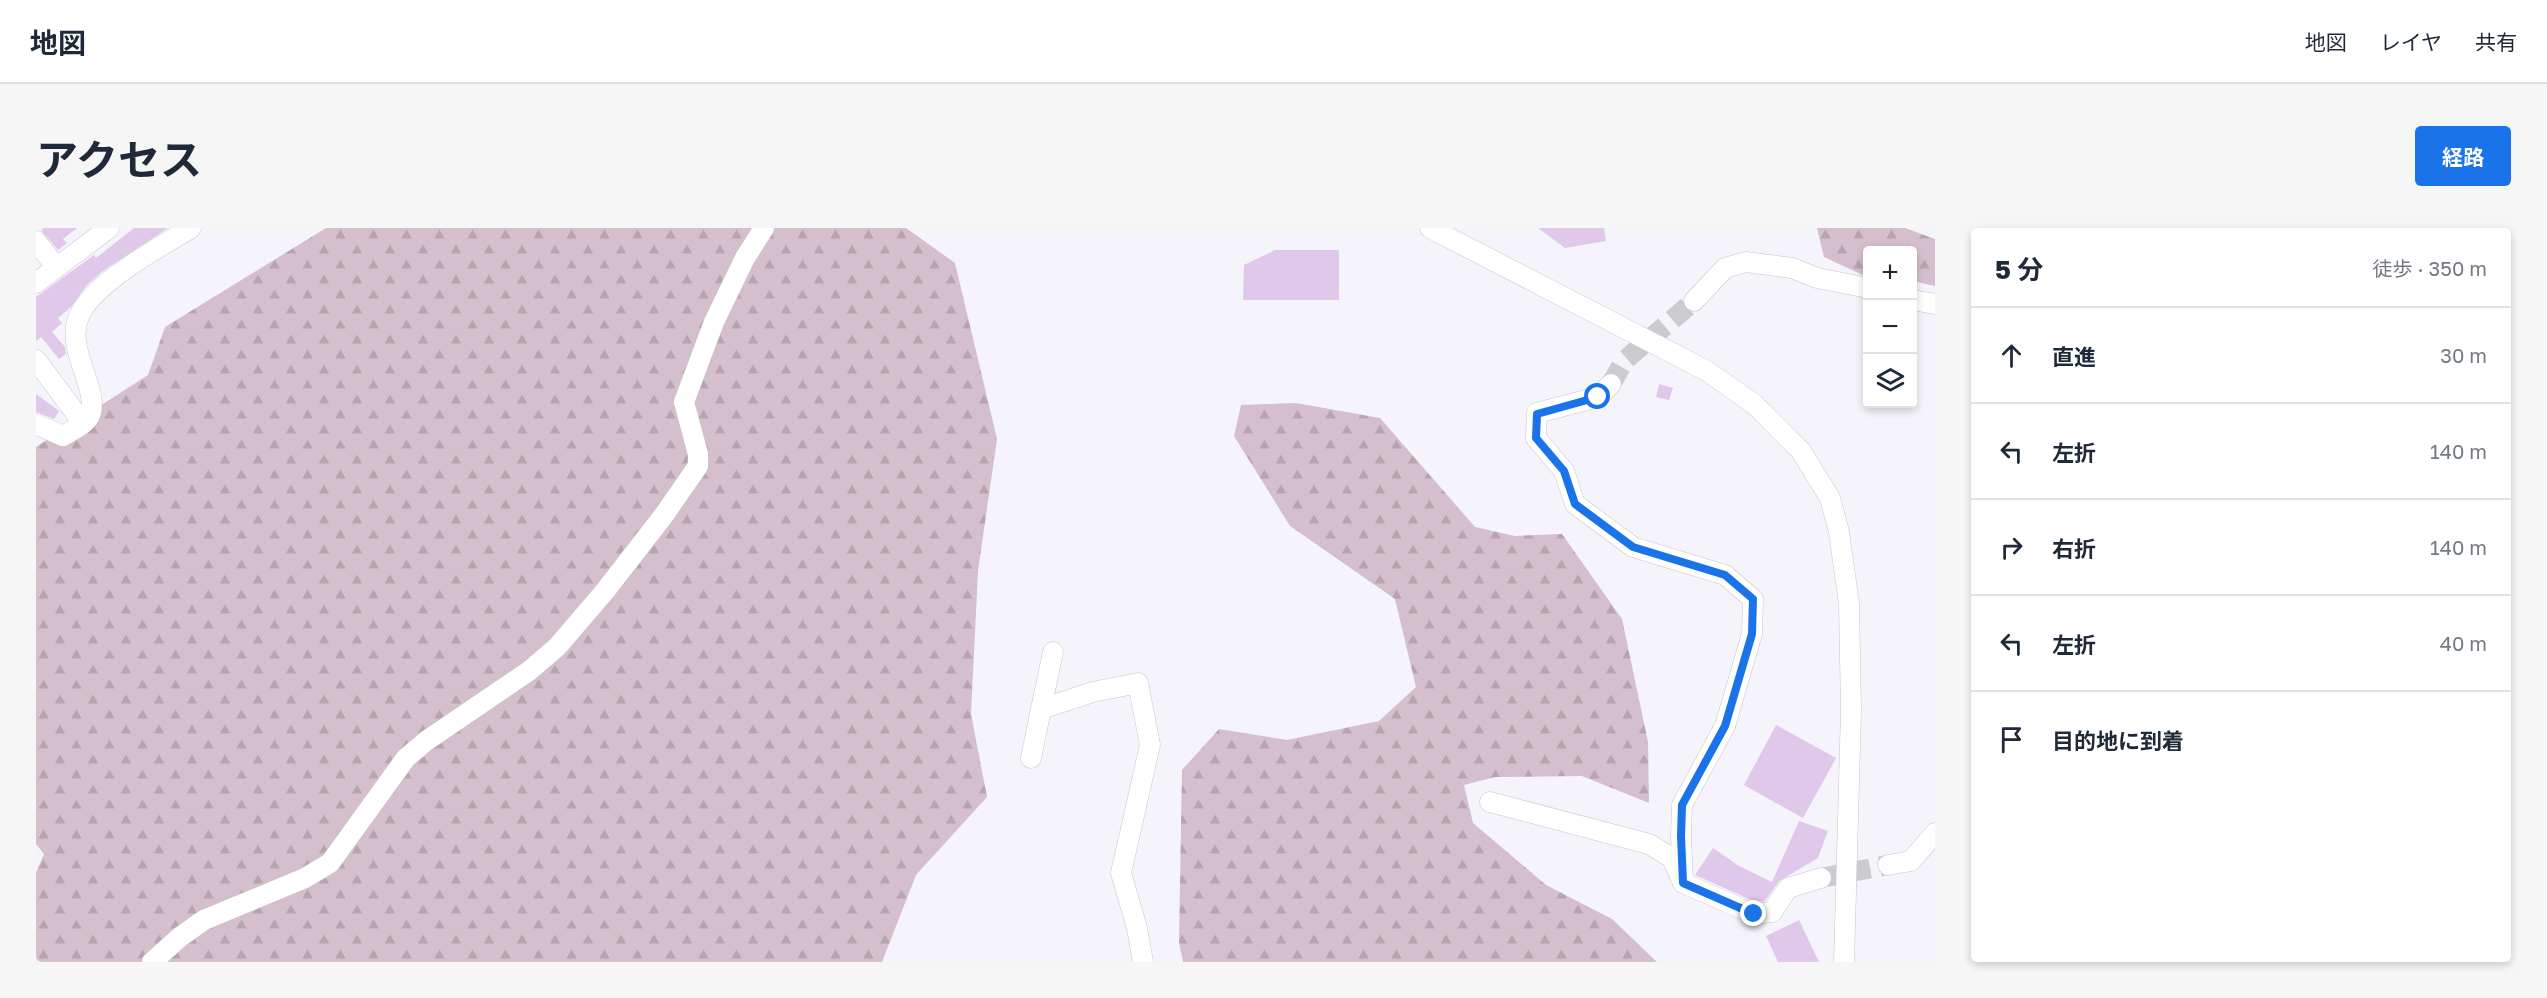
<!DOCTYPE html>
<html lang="ja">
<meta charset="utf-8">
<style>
:root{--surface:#fff;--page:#f6f6f7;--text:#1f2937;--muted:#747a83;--line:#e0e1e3;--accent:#1a73e8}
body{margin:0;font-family:"Golos Text","Noto Sans JP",sans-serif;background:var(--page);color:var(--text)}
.controls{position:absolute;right:18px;top:18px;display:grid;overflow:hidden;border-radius:6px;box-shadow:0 3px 9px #0003}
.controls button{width:54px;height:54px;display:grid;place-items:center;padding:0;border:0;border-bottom:2px solid var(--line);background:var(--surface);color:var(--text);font:30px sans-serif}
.stop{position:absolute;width:18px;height:18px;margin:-14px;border:4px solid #1a73e8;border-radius:50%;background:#fff}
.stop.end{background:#1a73e8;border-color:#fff;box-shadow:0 2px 6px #0008}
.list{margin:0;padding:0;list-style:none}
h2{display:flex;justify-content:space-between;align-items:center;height:78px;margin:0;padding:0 24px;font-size:26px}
h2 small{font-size:20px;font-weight:400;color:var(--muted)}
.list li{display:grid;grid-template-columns:39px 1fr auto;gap:18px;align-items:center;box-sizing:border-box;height:96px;padding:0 24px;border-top:2px solid var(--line)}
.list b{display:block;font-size:22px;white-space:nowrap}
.list em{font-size:20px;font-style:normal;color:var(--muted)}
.icon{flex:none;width:33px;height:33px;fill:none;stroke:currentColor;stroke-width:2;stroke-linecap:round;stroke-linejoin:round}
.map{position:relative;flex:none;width:1899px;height:734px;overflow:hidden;border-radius:6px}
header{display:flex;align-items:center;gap:36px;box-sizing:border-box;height:84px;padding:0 30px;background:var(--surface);border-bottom:2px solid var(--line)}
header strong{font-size:28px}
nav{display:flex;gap:33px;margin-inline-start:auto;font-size:21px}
.intro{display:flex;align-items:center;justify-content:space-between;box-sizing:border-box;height:144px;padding:0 36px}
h1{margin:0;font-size:42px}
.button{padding:15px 27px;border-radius:6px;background:var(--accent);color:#fff;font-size:21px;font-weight:700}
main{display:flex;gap:36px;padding:0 36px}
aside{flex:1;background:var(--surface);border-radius:6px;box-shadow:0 3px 9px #0003}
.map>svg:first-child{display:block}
.forest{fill:url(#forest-firs)}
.building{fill:#dfc8e9}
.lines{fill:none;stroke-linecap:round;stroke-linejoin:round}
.minor-tunnel{stroke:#cbcbd0;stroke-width:20;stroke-dasharray:20 10;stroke-linecap:butt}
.minor-casing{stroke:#c6c5cb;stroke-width:21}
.minor{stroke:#fff;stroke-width:20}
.route{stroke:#1a73e8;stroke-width:8}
</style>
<header>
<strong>地図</strong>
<nav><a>地図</a><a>レイヤ</a><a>共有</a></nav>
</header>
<div class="intro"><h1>アクセス</h1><a class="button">経路</a></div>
<main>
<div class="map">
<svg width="1899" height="734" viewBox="0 0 1899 734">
<defs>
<pattern id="forest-firs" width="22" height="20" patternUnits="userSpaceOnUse" patternTransform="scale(1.5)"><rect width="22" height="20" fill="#d5bfcc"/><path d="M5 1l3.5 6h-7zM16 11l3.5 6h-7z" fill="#b7a4af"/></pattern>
</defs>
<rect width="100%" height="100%" fill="#f4f4fa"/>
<g class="forest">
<polygon points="290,0 870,0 919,35 961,211 942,343 935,486 951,569 880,647 846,734 0,734 0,645 8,626 0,616 0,219 112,147 129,99"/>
<polygon points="1781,0 1869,0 1899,11 1899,58 1877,53 1876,22 1832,22 1831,49 1788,29"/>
<polygon points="1260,175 1344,190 1439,299 1479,308 1526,306 1586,391 1612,514 1613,575 1546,548 1459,549 1428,557 1437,595 1510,657 1576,691 1621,734 1147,734 1143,714 1146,542 1183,501 1251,512 1343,493 1380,459 1359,371 1254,298 1198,208 1205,177"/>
</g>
<g class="building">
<polygon points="8,0 41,0 27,11 31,15 22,22 5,2"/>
<polygon points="98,0 132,0 67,43 51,57 35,79 22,90 26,95 16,104 29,119 30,126 23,131 5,109 0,113 0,69 58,27 60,30"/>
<polygon points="1502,0 1568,0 1570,13 1529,20"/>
<polygon points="1239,22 1303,22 1303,72 1207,72 1208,37"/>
<polygon points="1623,156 1637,160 1633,172 1620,169"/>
<polygon points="0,166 23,183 18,191 0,184"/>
<polygon points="1740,497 1800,530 1767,590 1708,557"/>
<polygon points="1763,593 1792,603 1782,630 1743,653 1729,673 1720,674 1659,647 1677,620 1703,638 1736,654"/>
<polygon points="1763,692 1783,734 1742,734 1730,708"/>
</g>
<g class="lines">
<g class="minor-tunnel">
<polyline points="1575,156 1588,133 1658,73"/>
<polyline points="1785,650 1852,637"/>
</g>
<defs>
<g id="minor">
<polyline points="1394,0 1671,143 1718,176 1765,223 1794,270 1803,304 1813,376 1815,482 1808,734"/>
<polyline points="0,13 20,39"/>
<polyline points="0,55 73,0"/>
<polyline points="1876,72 1899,76"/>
<polyline points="1658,73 1689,40 1710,34 1756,40 1781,50 1832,60"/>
<polyline points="0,132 47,195"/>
<polyline points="1575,156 1562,169 1501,185 1500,210 1528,243 1539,276 1597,319 1689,347 1717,371 1716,406 1689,498 1646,577 1645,608 1647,655"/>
<path d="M 0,196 L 27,208 C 35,203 48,197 53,189 C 66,165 30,124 42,91 C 54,56 124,19 155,0"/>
<polyline points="1005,481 1017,424"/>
<polyline points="995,530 1005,481 1057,464 1102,455 1114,517 1085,645 1101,700 1107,734"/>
<polyline points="1454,574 1613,616 1636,630 1647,655 1718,686 1736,684 1752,660 1785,650"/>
<polyline points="1852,637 1875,633 1899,605"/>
<polyline points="116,734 144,709 168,692 269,650 294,635 370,530 390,513 493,443 521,419 569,363 628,287 662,238 662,226 648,174 678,94 709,30 728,0"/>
</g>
</defs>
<use href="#minor" class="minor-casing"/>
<use href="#minor" class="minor"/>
</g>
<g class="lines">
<polyline class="route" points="1562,169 1501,186 1500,210 1528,243 1539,276 1597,319 1689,347 1717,371 1716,406 1689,498 1646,577 1645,608 1647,655 1718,686"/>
</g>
</svg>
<div class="controls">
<button>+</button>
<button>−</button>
<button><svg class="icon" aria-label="layers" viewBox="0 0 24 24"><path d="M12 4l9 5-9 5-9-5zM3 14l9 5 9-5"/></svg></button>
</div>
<div class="stop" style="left:1562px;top:169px"></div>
<div class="stop end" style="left:1718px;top:686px"></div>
</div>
<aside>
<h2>5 分<small>徒歩 · 350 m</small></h2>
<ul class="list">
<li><svg class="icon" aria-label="ahead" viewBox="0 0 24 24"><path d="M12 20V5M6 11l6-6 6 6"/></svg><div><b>直進</b></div><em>30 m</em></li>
<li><svg class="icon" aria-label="left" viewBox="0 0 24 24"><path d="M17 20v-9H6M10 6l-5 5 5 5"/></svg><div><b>左折</b></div><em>140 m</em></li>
<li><svg class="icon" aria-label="right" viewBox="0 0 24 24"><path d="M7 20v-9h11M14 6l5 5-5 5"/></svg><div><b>右折</b></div><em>140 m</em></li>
<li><svg class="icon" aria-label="left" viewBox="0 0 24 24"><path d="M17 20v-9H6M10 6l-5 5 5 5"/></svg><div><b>左折</b></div><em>40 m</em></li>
<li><svg class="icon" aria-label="arrive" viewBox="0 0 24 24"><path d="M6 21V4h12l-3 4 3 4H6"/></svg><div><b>目的地に到着</b></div></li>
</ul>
</aside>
</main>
